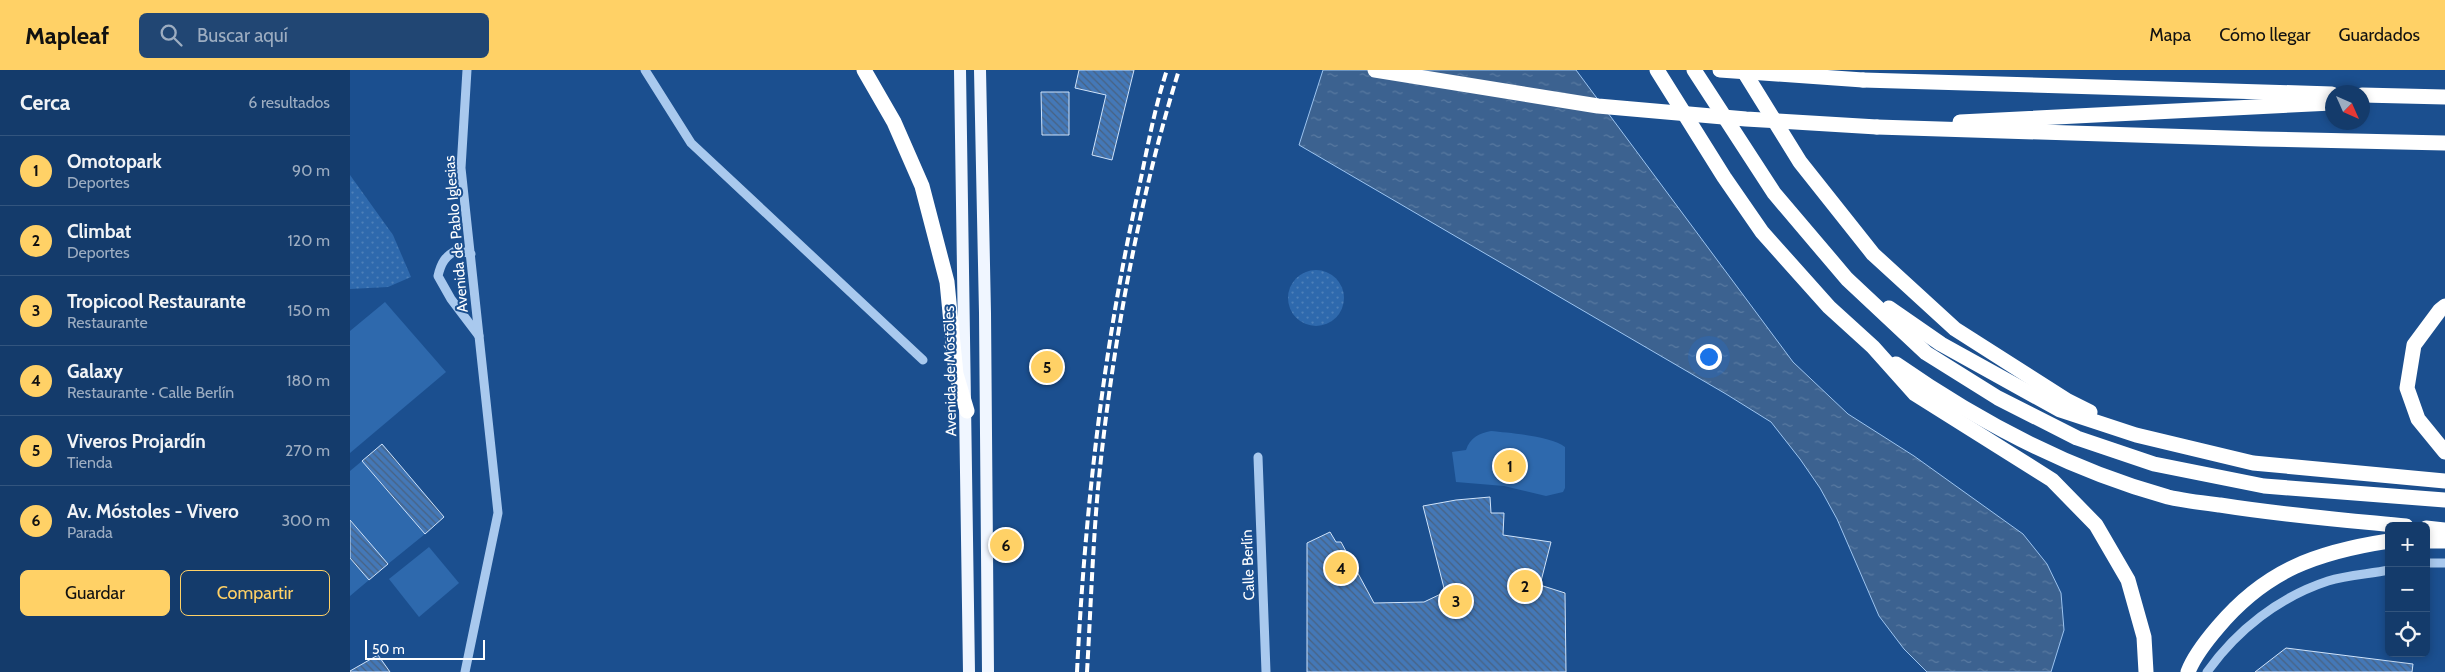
<!DOCTYPE html>
<html lang="es">
<meta charset="utf-8">
<style>
:root{--surface:#143b6b;--page:#214673;--text:#f1f3f6;--muted:#9dadc1;--line:#33557e;--accent:#ffd166}
body{margin:0;font-family:Cabin,sans-serif;background:var(--page);color:var(--text)}
.controls{position:absolute;right:15px;bottom:15px;display:grid;overflow:hidden;border-radius:8px;box-shadow:0 2px 8px #0003}
.controls button{width:45px;height:45px;display:grid;place-items:center;padding:0;border:0;border-bottom:1px solid var(--line);background:var(--surface);color:var(--text);font:25px sans-serif}
.compass{position:absolute;left:1975px;top:15px;width:45px;height:45px;border-radius:50%;background:var(--surface);box-shadow:0 2px 8px #0003;rotate:135deg}
.scale{position:absolute;left:15px;bottom:12px;width:120px;box-sizing:border-box;padding-left:5px;border:2px solid #fff;border-top:0;font-size:14px;line-height:18px;white-space:nowrap;color:#fff;-webkit-text-stroke:4px #1b4f8f;paint-order:stroke}
.you{position:absolute;left:1358px;top:286px;width:18px;height:18px;margin:-12px;border:4px solid #fff;border-radius:50%;background:#1a73e8;box-shadow:0 0 0 8px #1a73e833}
.badge{display:grid;place-items:center;width:32px;height:32px;border-radius:50%;background:var(--accent);color:#111;font-size:16px;font-weight:700}
.pin{position:absolute;translate:-50% -50%;border:2px solid #fff;box-shadow:0 1px 5px #0006}
.list{margin:0;padding:0;list-style:none}
h2{display:flex;justify-content:space-between;align-items:center;height:65px;margin:0;padding:0 20px;font-size:21px}
h2 small{font-size:16px;font-weight:400;color:var(--muted)}
.list li{display:grid;grid-template-columns:32px 1fr auto;gap:15px;align-items:center;box-sizing:border-box;height:70px;padding:0 20px;border-top:1px solid var(--line)}
.list b{display:block;font-size:19px;white-space:nowrap}
.list p{margin:0;font-size:16px;white-space:nowrap;color:var(--muted)}
.list em{font-size:16px;font-style:normal;color:var(--muted)}
.actions{display:flex;gap:10px;padding:15px 20px}
.actions a{flex:1;padding:11px 0;border:1px solid var(--accent);border-radius:8px;text-align:center;font-size:18px;color:var(--accent)}
.actions .main{background:var(--accent);color:#111}
.icon{flex:none;width:28px;height:28px;fill:none;stroke:currentColor;stroke-width:2;stroke-linecap:round;stroke-linejoin:round}
.map{position:relative;flex:none;width:2095px;height:602px;overflow:hidden}
header{display:flex;align-items:center;gap:30px;box-sizing:border-box;height:70px;padding:0 25px;background:var(--accent);color:#111}
header strong{font-size:24px}
nav{display:flex;gap:28px;margin-inline-start:auto;font-size:18px}
.search{width:350px;height:45px;background:var(--page);display:flex;align-items:center;gap:12px;box-sizing:border-box;padding:0 18px;border-radius:8px;color:var(--muted);font-size:19px}
main{display:flex}
aside{flex:1;background:var(--surface)}
.map>svg:first-child{display:block}
.grass{fill:#2e69ad}
.park{fill:url(#park-dots)}
.water{fill:url(#water-ripples);stroke:#9cc4f0}
.building{fill:url(#building-back-hatch);stroke:#cfe3fa}
.lines{fill:none;stroke-linecap:round;stroke-linejoin:round}
.minor{stroke:#a9c9ee;stroke-width:9}
.major{stroke:#f0f6ff;stroke-width:12}
.highway{stroke:#fff;stroke-width:15}
.rail{stroke:#fff;stroke-width:4;stroke-dasharray:9 4;stroke-linecap:butt}
.highway-bridge{stroke:#fff;stroke-width:15}
.labels{text-anchor:middle;stroke-width:4;stroke-linejoin:round;paint-order:stroke}
.street-label{font-size:15px;fill:#fff;stroke:#1b4f8f}
</style>
<header>
<strong>Mapleaf</strong>
<div class="search"><svg class="icon" aria-label="search" viewBox="0 0 24 24"><circle cx="10" cy="10" r="6"/><path d="M15 15l6 6"/></svg>Buscar aquí</div>
<nav><a>Mapa</a><a>Cómo llegar</a><a>Guardados</a></nav>
</header>
<main>
<aside>
<h2>Cerca<small>6 resultados</small></h2>
<ul class="list">
<li><span class="badge">1</span><div><b>Omotopark</b><p>Deportes</p></div><em>90 m</em></li>
<li><span class="badge">2</span><div><b>Climbat</b><p>Deportes</p></div><em>120 m</em></li>
<li><span class="badge">3</span><div><b>Tropicool Restaurante</b><p>Restaurante</p></div><em>150 m</em></li>
<li><span class="badge">4</span><div><b>Galaxy</b><p>Restaurante · Calle Berlín</p></div><em>180 m</em></li>
<li><span class="badge">5</span><div><b>Viveros Projardín</b><p>Tienda</p></div><em>270 m</em></li>
<li><span class="badge">6</span><div><b>Av. Móstoles - Vivero</b><p>Parada</p></div><em>300 m</em></li>
</ul>
<div class="actions"><a class="main">Guardar</a><a>Compartir</a></div>
</aside>
<div class="map">
<svg width="2095" height="602" viewBox="0 0 2095 602">
<defs>
<pattern id="park-dots" width="8" height="8" patternUnits="userSpaceOnUse" patternTransform="scale(1.25)"><rect width="8" height="8" fill="#2e69ad"/><path d="M2 2h.1M6 6h.1" fill="none" stroke="#4d80b9" stroke-width="1.8" stroke-linecap="round"/></pattern>
<pattern id="water-ripples" width="26" height="14" patternUnits="userSpaceOnUse" patternTransform="scale(1.25)"><rect width="26" height="14" fill="#3c6290"/><path d="M2 4q2-2 4 0t4 0M15 11q2-2 4 0t4 0" fill="none" stroke="#597aa1"/></pattern>
<pattern id="building-back-hatch" width="6" height="6" patternUnits="userSpaceOnUse" patternTransform="scale(1.25)"><rect width="6" height="6" fill="#4478b7"/><path d="M-1 5l2 2M0 0l6 6M5-1l2 2" fill="none" stroke="#486282"/></pattern>
</defs>
<rect width="100%" height="100%" fill="#1b4f8f"/>
<g class="grass">
<polygon points="35,232 96,302 0,383 0,261"/>
<path d="M 1141,361 C 1160,363 1201,366 1215,377 L 1215,418 L 1213,422 L 1196,426 L 1154,416 L 1106,412 L 1102,382 L 1116,380 C 1120,368 1129,363 1141,361 Z"/>
<polygon points="12,391 75,464 38,494 0,450 0,401"/>
<polygon points="79,477 109,513 69,547 39,509"/>
<polygon points="0,488 19,510 0,526"/>
</g>
<g class="park">
<polygon points="0,105 43,165 61,207 38,217 0,219"/>
<circle cx="966" cy="228" r="28"/>
</g>
<polygon class="water" points="973,0 1226,0 1443,292 1498,344 1564,386 1673,464 1697,494 1711,523 1714,560 1701,602 1577,602 1554,579 1529,546 1487,449 1470,418 1450,389 1421,352 1376,324 949,75"/>
<g class="building">
<polygon points="729,0 784,0 762,90 742,85 756,25 725,18"/>
<polygon points="691,22 719,22 719,65 692,65"/>
<polygon points="32,374 94,447 75,464 12,391"/>
<polygon points="1140,427 1141,443 1154,443 1153,465 1201,472 1190,515 1215,523 1216,602 957,602 957,473 980,462 986,472 991,472 1024,533 1074,532 1095,522 1073,436 1106,430"/>
<polygon points="0,450 38,494 19,510 0,488"/>
<polygon points="1936,578 2063,594 2062,602 1905,602"/>
<polygon points="28,585 40,602 0,602 0,601"/>
</g>
<g class="lines">
<g class="minor">
<polyline points="295,0 341,73 573,290"/>
<path d="M 121,184 L 107,180 C 95,186 91,193 88,206 L 101,229 L 129,266"/>
<polyline points="908,387 916,602"/>
<polyline points="2076,493 2095,493"/>
<polyline points="115,602 148,443 111,98 117,0"/>
<path d="M 1857,602 C 1887,560 1929,527 1978,511 C 1997,505 2019,504 2039,500"/>
</g>
<g class="major">
<polyline points="610,0 619,602"/>
<polyline points="630,0 635,243 638,602"/>
</g>
<g class="highway">
<polyline points="514,0 544,52 572,116 597,212 606,304 617,341"/>
<polyline points="1307,0 1374,107 1412,162 1479,237 1523,277 1565,324 1702,410 1746,455 1778,510 1794,567 1796,602"/>
<polyline points="1344,0 1424,123 1497,209 1576,283 1648,328 1727,368 1804,394 1914,416 2095,430"/>
<polyline points="1393,0 1450,92 1523,184 1605,259 1718,331 1740,342"/>
<polyline points="1513,10 1982,24"/>
<polyline points="2012,25 2095,27"/>
<polyline points="1610,52 1982,33"/>
<polyline points="1527,57 1911,69 2095,73"/>
<polyline points="2095,236 2090,240 2064,275 2057,318 2068,349 2095,382"/>
<polyline points="1539,238 1591,274 1710,340 1786,365 1903,393 2095,411"/>
<path d="M 1546,294 C 1629,352 1720,400 1818,427 C 1835,431 1853,433 1870,435 C 1932,445 1994,450 2056,456"/>
<polyline points="2076,458 2095,460"/>
<polyline points="2076,471 2095,471"/>
<path d="M 1838,602 C 1844,586 1856,571 1868,557 C 1916,500 1967,482 2039,471"/>
</g>
<g class="rail">
<path d="M 727,602 C 735,440 753,280 788,122 C 797,81 804,39 817,0"/>
<path d="M 737,602 C 741,534 743,465 750,398 C 764,267 790,125 829,0"/>
</g>
<g class="highway-bridge">
<polyline points="1025,0 1248,36 1396,49 1527,57"/>
<polyline points="1370,0 1513,10"/>
</g>
</g>
<g class="labels">
<g class="street-label">
<text transform="translate(106 164) rotate(-95)" y="5">Avenida de Pablo Iglesias</text>
<text transform="translate(600 301) rotate(-91)" y="5">Avenida de Móstoles</text>
<text transform="translate(898 495) rotate(-92)" y="5">Calle Berlín</text>
</g>
</g>
</svg>
<div class="controls">
<button>+</button>
<button>−</button>
<button><svg class="icon" aria-label="locate" viewBox="0 0 24 24"><circle cx="12" cy="12" r="6"/><path d="M12 2v4M12 18v4M2 12h4M18 12h4"/></svg></button>
</div>
<svg class="compass" viewBox="-18 -18 36 36"><path d="M0-13l5 13h-10z" fill="#e53935"/><path d="M0 13l5-13h-10z" fill="#9dadc1"/></svg>
<div class="scale">50 m</div>
<div class="you"></div>
<div class="pin badge" style="left:1160px;top:396px">1</div>
<div class="pin badge" style="left:1175px;top:516px">2</div>
<div class="pin badge" style="left:1106px;top:531px">3</div>
<div class="pin badge" style="left:991px;top:498px">4</div>
<div class="pin badge" style="left:697px;top:297px">5</div>
<div class="pin badge" style="left:656px;top:475px">6</div>
</div>
</main>
